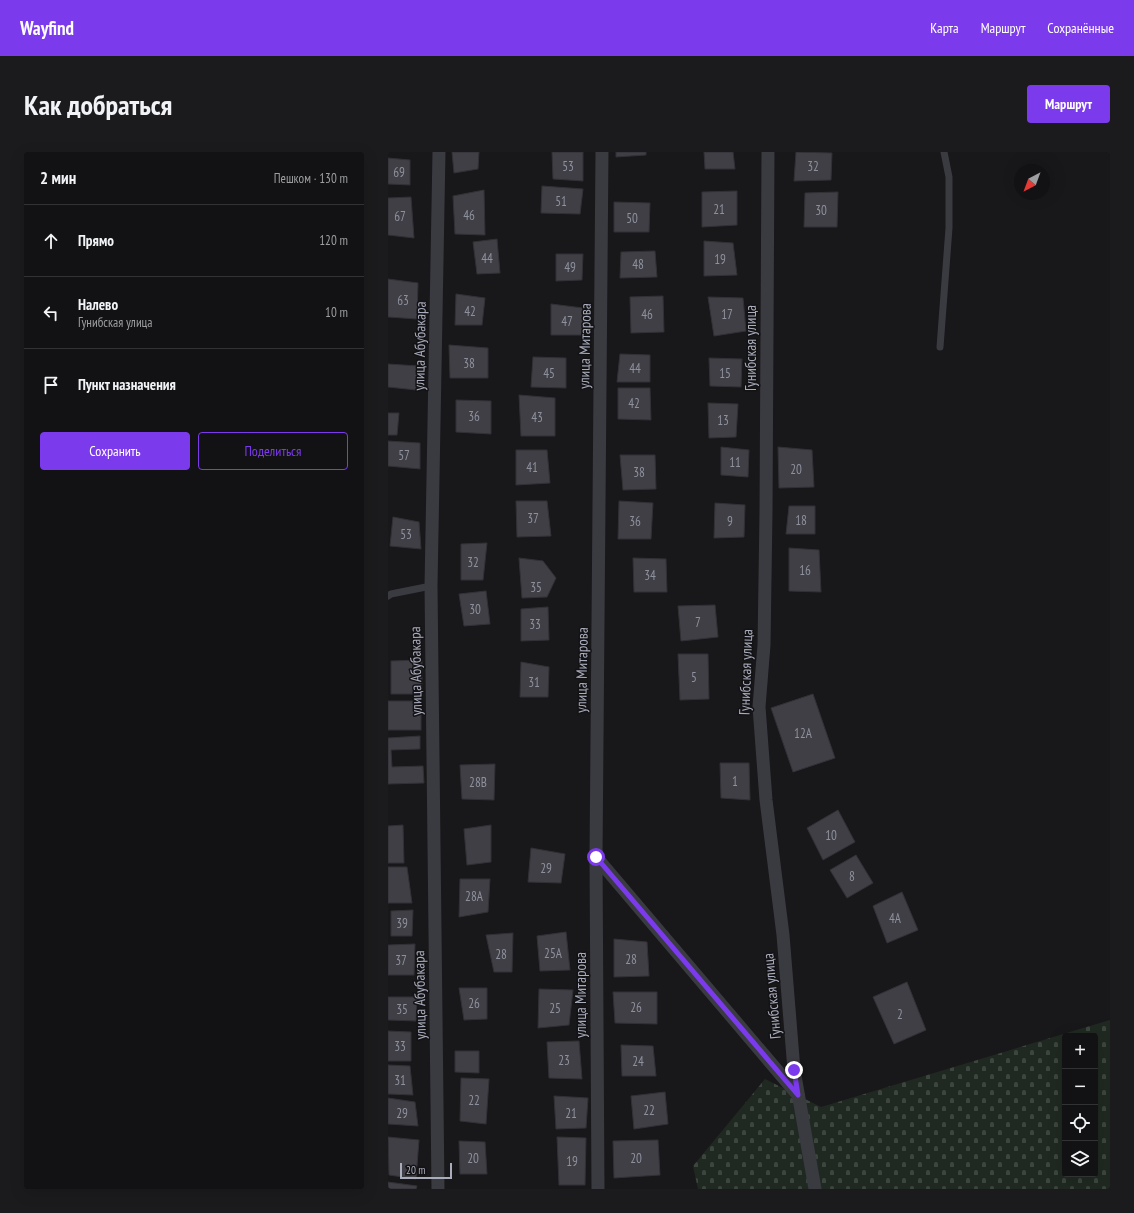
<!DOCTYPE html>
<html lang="ru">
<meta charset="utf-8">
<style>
:root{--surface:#121214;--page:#1b1b1d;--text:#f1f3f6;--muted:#9c9ea0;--line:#313234;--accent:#7c3aed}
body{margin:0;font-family:"PT Sans Narrow",sans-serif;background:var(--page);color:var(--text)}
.controls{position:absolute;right:12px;bottom:12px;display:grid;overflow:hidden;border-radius:4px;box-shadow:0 4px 16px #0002}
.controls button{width:36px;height:36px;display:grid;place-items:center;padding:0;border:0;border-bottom:1px solid var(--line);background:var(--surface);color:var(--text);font:20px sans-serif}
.compass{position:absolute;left:626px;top:12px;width:36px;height:36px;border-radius:50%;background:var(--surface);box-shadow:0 4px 16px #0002;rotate:221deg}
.scale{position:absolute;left:12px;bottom:10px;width:52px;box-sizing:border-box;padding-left:4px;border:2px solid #a9acbb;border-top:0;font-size:11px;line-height:14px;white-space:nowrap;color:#a9acbb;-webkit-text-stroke:3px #131215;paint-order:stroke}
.stop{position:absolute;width:12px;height:12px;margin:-9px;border:3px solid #7c3aed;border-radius:50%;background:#fff}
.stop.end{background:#7c3aed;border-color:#fff;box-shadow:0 1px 4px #0008}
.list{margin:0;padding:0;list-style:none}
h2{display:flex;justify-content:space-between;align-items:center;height:52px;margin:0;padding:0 16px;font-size:17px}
h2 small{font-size:13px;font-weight:400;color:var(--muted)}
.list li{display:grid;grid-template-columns:26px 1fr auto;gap:12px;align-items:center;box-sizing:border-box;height:72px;padding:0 16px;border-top:1px solid var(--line)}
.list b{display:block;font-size:15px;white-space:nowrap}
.list p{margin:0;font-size:13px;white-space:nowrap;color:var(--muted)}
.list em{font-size:13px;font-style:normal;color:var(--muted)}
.actions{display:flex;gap:8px;padding:12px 16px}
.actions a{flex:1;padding:9px 0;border:1px solid var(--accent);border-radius:4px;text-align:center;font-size:14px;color:var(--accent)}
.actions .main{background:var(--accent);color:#fff}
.icon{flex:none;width:22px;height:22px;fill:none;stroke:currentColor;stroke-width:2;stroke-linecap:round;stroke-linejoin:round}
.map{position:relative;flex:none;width:722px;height:1037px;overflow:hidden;border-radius:4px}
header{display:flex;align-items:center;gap:24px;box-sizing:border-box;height:56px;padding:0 20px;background:var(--accent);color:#fff}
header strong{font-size:19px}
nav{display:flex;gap:22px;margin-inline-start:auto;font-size:14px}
.intro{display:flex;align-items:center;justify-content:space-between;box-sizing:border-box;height:96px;padding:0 24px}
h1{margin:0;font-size:28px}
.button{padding:10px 18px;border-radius:4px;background:var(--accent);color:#fff;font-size:14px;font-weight:700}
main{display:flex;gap:24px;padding:0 24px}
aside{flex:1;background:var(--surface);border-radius:4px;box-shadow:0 4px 16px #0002}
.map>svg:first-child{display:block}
.cemetery{fill:url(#cemetery-stones);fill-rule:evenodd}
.building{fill:#3f3f45;stroke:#323136}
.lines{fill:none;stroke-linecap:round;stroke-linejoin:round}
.service{stroke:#3a3a41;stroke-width:7}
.minor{stroke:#3a3a41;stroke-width:13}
.route{stroke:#7c3aed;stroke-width:5}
.labels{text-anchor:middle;stroke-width:3;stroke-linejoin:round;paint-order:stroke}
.number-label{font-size:13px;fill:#8e919e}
.street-label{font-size:15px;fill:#a9acbb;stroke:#131215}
</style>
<header>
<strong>Wayfind</strong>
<nav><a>Карта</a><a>Маршрут</a><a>Сохранённые</a></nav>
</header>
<div class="intro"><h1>Как добраться</h1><a class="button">Маршрут</a></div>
<main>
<aside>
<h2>2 мин<small>Пешком · 130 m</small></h2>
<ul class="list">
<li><svg class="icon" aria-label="ahead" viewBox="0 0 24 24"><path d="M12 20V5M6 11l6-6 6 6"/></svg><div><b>Прямо</b></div><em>120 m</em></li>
<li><svg class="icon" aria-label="left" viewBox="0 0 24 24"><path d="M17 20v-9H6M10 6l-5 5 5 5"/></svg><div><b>Налево</b><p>Гунибская улица</p></div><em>10 m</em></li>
<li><svg class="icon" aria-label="arrive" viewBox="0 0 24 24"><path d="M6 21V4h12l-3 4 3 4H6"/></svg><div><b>Пункт назначения</b></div></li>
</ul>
<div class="actions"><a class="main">Сохранить</a><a>Поделиться</a></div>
</aside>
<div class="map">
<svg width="722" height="1037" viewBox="0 0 722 1037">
<defs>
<pattern id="cemetery-stones" width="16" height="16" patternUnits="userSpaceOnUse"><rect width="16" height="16" fill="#1f2921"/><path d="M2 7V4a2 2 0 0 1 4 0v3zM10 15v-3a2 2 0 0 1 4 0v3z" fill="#3d453f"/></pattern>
</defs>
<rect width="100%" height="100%" fill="#18181a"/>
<path class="cemetery" d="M 722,868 L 722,1037 L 310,1037 L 305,1014 L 377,927 L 433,955 ZM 677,884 L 707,884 L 707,1022 L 677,1022 Z"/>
<g class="building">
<polygon points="64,0 91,0 90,17 66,21"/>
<polygon points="164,0 195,0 195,29 165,27"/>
<polygon points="228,0 258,0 258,3 228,5"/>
<polygon points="316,0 345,0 347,17 317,17"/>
<polygon points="408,0 444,1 443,28 406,29"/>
<polygon points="0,6 22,8 22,33 0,32"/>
<polygon points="154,34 195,37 192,62 153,61"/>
<polygon points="96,38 97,83 67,82 65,44"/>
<polygon points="349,39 349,73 314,75 314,40"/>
<polygon points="450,40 449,75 416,75 417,41"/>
<polygon points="23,45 26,86 0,83 0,46"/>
<polygon points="226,50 262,51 261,80 226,80"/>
<polygon points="109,87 112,121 89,122 85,90"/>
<polygon points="316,89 345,91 349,123 316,124"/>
<polygon points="267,99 269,125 232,126 233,100"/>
<polygon points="168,102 195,102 194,128 168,129"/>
<polygon points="0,127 30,131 29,167 0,165"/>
<polygon points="68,142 97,146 94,173 67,173"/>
<polygon points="275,144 276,180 243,181 242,145"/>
<polygon points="320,145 355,146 358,179 326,184"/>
<polygon points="163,152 195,156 195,183 163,183"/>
<polygon points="61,193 100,196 100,226 62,226"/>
<polygon points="232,202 262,203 262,230 229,230"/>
<polygon points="145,205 178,206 178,236 143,235"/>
<polygon points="321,206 354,207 353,235 322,234"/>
<polygon points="0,212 31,214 28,238 0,235"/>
<polygon points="230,236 262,236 263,268 230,267"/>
<polygon points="131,243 167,246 167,284 133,284"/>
<polygon points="68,248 103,249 103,282 68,280"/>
<polygon points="320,251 350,252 348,285 321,286"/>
<polygon points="0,261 11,261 9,283 0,283"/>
<polygon points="0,289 32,291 32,317 0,314"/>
<polygon points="333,295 361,298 360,325 333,323"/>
<polygon points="390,295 424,298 426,335 391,336"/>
<polygon points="128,298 159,298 162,331 128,333"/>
<polygon points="232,303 267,303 268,337 235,338"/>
<polygon points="128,349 159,349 163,384 129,385"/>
<polygon points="231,349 265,351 263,387 230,387"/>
<polygon points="327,351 357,353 356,385 326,386"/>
<polygon points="401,354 427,354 427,382 398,382"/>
<polygon points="5,365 31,370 33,397 2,394"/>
<polygon points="99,391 95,428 73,428 73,392"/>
<polygon points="401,396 431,398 433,440 401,439"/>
<polygon points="131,406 155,409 168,426 159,445 134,446"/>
<polygon points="245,406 278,407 279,440 246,440"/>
<polygon points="98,439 102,472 76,474 71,442"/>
<polygon points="327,453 330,485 293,489 290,454"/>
<polygon points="160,455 161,488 133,489 133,457"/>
<polygon points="290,502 320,502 321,547 292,548"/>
<polygon points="34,508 34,542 3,542 3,509"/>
<polygon points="133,510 161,515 160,545 132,545"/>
<polygon points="425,542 447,606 405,620 383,556"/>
<rect x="0" y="549" width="33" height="29"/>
<polygon points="32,584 32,597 3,598 4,615 35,614 36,631 0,632 0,586"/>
<polygon points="332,611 361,611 362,648 333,646"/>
<polygon points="107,612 106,648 74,647 72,613"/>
<polygon points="450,658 467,690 435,708 419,676"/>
<polygon points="15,673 16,711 0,711 0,674"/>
<polygon points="103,673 103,710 79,713 76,677"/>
<polygon points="143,696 177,702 173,731 140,730"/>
<polygon points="468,703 485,731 459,746 442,718"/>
<polygon points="0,715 19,715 24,751 0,751"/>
<polygon points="72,727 102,727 100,760 71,765"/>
<polygon points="514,740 530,778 499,791 485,754"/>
<polygon points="25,758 24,784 3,784 3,759"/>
<polygon points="178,780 182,818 152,819 149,784"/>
<polygon points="125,781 124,820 106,820 98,783"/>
<polygon points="226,787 259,790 261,824 226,825"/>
<polygon points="27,792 26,823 0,823 0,793"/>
<polygon points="519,830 538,878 506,892 485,845"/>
<polygon points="71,836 99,836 99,867 76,868"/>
<polygon points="151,837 185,838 181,873 150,876"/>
<polygon points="225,840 269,840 269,872 227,871"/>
<polygon points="0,845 29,845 28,869 0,868"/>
<polygon points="0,879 23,880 23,909 0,909"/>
<polygon points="191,889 194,927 161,926 159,890"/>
<polygon points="233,893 265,894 268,924 234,924"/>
<polygon points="67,899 91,899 91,921 67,920"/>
<polygon points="0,913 22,914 25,943 0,942"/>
<polygon points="73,926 101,927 98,972 72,969"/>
<polygon points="277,940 280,972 246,977 243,944"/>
<polygon points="166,944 200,946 198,976 168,977"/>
<polygon points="0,946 27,950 30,974 0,972"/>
<polygon points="0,985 31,988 28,1027 1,1023"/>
<polygon points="169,985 198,986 197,1033 171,1033"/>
<polygon points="270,988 272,1023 226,1026 225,989"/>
<polygon points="71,989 97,990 99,1022 72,1022"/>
<polygon points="0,1030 29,1034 28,1037 0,1037"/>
</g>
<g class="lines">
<g class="service">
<polyline points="552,195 561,76 561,25 556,0"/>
<polyline points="0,444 3,442 43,434"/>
</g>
<g class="minor">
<polyline points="380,0 378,360 376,493 371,555 378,648 395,783 406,918 427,1037"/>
<polyline points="208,705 410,943"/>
<polyline points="50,1037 43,434 51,0"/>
<polyline points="210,1037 208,705 214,0"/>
</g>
</g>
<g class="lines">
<polyline class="route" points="208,705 410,943 406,918"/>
</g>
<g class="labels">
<g class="number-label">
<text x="180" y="19">53</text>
<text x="425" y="19">32</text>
<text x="11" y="25">69</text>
<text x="173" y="54">51</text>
<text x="331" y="62">21</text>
<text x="433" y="63">30</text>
<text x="81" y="68">46</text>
<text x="12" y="69">67</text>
<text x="244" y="71">50</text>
<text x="99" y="111">44</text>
<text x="332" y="112">19</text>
<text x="250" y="117">48</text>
<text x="182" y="120">49</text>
<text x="15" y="153">63</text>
<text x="82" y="164">42</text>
<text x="259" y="167">46</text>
<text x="339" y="167">17</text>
<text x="179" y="174">47</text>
<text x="81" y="216">38</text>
<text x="247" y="221">44</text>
<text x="161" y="226">45</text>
<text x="337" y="226">15</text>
<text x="246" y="256">42</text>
<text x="86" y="269">36</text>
<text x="149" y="270">43</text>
<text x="335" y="273">13</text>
<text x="16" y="308">57</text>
<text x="347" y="315">11</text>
<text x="144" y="320">41</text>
<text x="408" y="322">20</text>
<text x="251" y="325">38</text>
<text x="145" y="371">37</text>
<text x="413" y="373">18</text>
<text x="247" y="374">36</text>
<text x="342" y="374">9</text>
<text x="18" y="387">53</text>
<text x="85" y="415">32</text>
<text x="417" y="423">16</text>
<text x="262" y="428">34</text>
<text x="148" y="440">35</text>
<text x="87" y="462">30</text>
<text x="310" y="475">7</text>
<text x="147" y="477">33</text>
<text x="306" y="530">5</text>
<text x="146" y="535">31</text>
<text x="415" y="586">12А</text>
<text x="347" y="634">1</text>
<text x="90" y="635">28В</text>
<text x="443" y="688">10</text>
<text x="158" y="721">29</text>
<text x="464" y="729">8</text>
<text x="86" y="749">28А</text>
<text x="507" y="771">4А</text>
<text x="14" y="776">39</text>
<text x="165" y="806">25А</text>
<text x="113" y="807">28</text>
<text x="243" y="812">28</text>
<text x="13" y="813">37</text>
<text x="86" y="856">26</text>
<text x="248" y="860">26</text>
<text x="167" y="861">25</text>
<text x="14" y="862">35</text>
<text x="512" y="867">2</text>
<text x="12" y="899">33</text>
<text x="176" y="913">23</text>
<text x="250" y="914">24</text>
<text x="12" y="933">31</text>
<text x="86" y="953">22</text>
<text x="261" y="963">22</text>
<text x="14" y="966">29</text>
<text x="183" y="966">21</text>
<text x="85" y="1011">20</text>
<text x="248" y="1011">20</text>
<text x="184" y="1014">19</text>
</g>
<g class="street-label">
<text transform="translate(32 194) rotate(-89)" y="5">улица Абубакара</text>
<text transform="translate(197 194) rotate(-89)" y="5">улица Митарова</text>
<text transform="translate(363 196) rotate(-90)" y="5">Гунибская улица</text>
<text transform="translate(194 518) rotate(-89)" y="5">улица Митарова</text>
<text transform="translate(28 519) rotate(-91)" y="5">улица Абубакара</text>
<text transform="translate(358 520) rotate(-88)" y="5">Гунибская улица</text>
<text transform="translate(32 843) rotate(-91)" y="5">улица Абубакара</text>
<text transform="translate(193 843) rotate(-90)" y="5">улица Митарова</text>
<text transform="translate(384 844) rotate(-95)" y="5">Гунибская улица</text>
</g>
</g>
</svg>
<div class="controls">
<button>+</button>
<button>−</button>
<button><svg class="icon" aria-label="locate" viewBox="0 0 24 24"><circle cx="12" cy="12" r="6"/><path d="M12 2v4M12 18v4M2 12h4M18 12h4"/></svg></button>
<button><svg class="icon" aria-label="layers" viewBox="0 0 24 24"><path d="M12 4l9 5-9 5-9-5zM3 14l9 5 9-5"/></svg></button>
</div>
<svg class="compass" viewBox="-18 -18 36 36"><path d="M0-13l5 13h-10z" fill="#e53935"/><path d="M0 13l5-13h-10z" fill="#9c9ea0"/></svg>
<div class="scale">20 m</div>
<div class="stop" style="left:208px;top:705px"></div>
<div class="stop end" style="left:406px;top:918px"></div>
</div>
</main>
